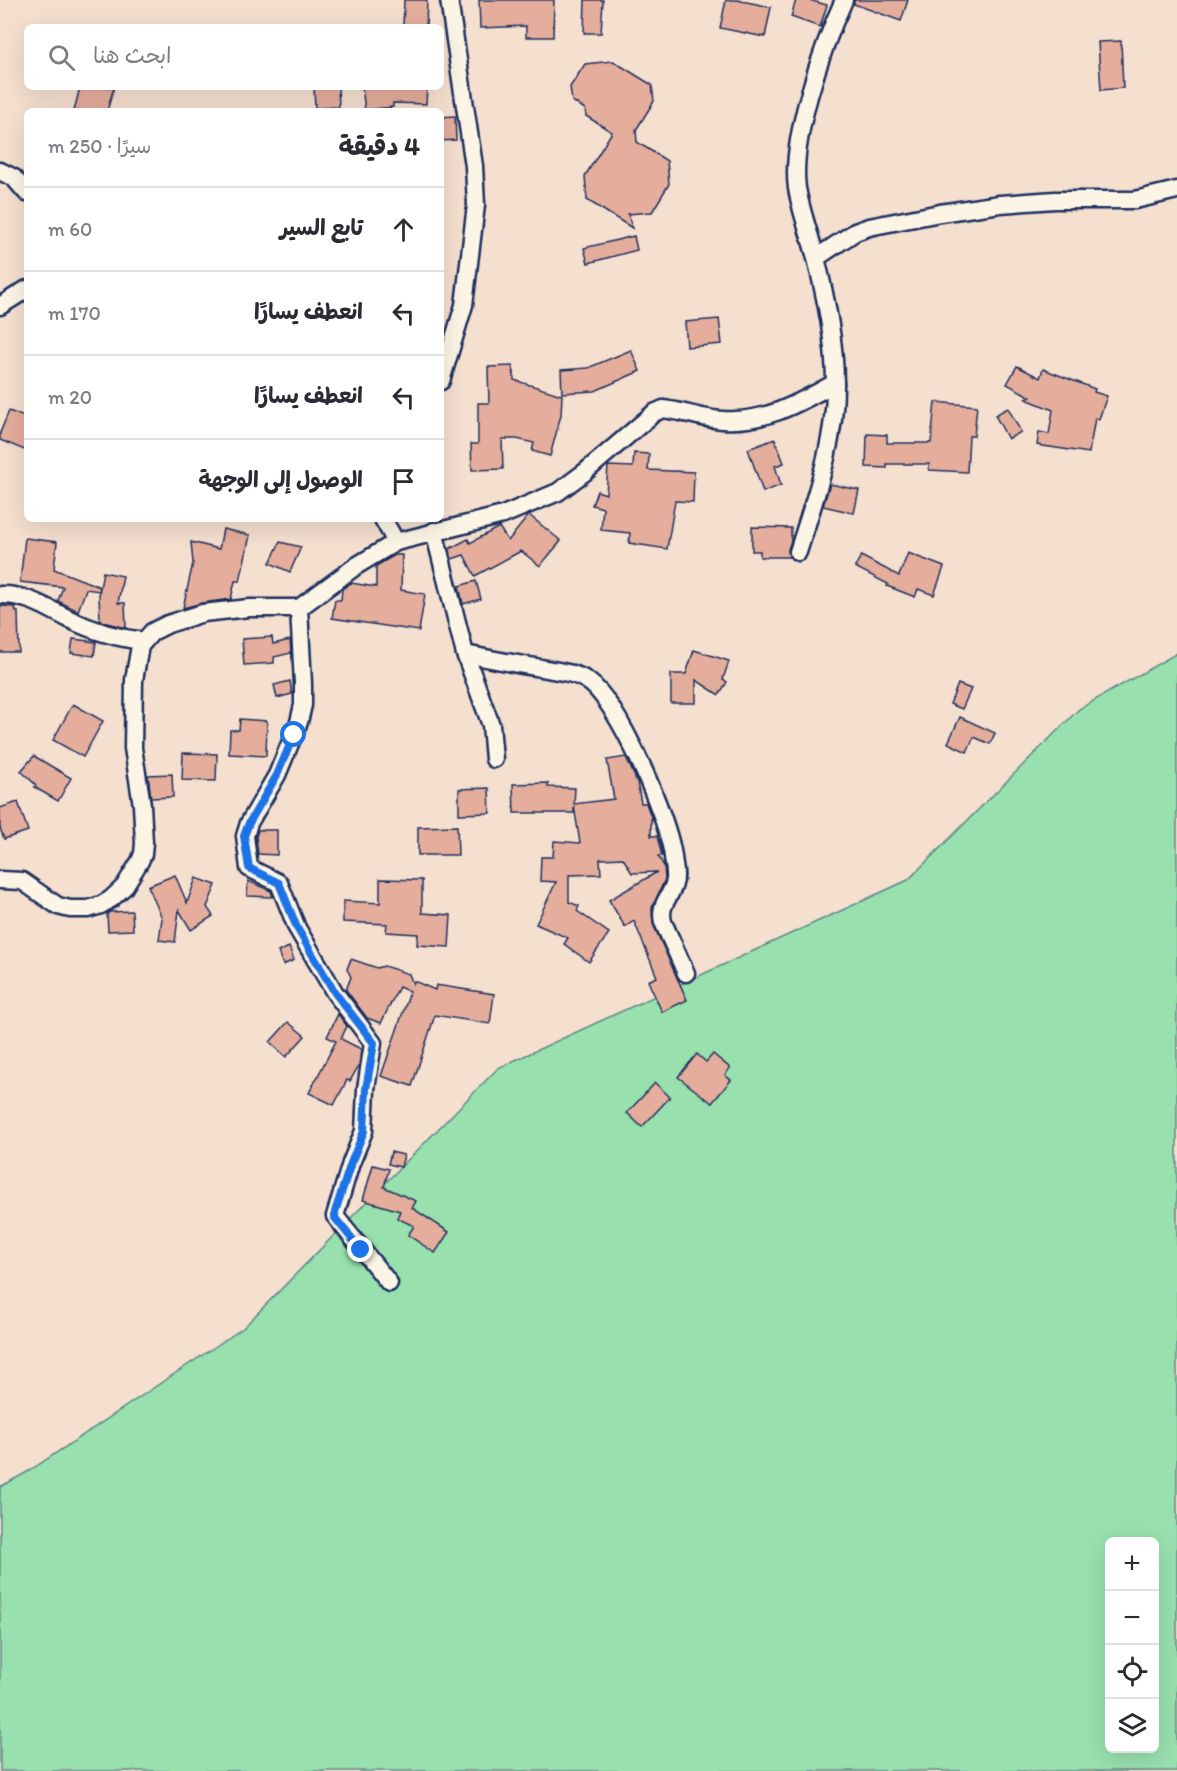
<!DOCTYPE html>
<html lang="ar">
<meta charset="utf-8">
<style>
:root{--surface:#fff;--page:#f2f2f3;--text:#2b2b33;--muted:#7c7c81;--line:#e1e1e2}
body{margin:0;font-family:Itim,"Playpen Sans Arabic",sans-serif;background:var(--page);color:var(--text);direction:rtl}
.controls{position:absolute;right:18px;bottom:18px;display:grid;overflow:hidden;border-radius:9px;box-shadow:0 6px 24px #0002}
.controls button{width:54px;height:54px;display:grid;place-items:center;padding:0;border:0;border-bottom:2px solid var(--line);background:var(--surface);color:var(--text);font:30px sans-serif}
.stop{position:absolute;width:18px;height:18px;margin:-14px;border:4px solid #1a73e8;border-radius:50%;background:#fff}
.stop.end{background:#1a73e8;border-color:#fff;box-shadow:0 2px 6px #0008}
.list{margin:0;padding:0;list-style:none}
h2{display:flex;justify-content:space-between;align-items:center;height:78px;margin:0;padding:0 24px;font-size:26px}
h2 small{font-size:20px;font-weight:400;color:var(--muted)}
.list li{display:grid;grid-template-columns:39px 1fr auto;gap:18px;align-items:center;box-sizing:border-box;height:84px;padding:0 24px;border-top:2px solid var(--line)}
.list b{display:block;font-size:22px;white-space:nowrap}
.list em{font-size:20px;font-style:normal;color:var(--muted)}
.icon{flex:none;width:33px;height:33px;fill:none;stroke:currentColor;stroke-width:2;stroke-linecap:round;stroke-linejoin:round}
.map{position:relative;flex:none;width:1177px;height:1771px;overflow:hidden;direction:ltr}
.search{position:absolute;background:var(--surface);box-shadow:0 6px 24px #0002;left:24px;top:24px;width:420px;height:66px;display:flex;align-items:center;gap:15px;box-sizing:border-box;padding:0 21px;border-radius:9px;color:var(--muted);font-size:22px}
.panel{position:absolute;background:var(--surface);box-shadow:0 6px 24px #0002;left:24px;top:108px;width:420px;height:414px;border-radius:9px;direction:rtl}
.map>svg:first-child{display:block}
.green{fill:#98e0ae;stroke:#5a8886;stroke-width:1.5;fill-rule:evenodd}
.building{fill:#e5ad9c;stroke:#1b2f5e;stroke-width:1.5}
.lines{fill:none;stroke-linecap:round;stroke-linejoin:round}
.street-casing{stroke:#1b2f5e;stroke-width:21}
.street{stroke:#fcf5e5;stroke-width:16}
.route{stroke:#1a73e8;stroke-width:8}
</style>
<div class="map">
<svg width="1177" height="1771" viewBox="0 0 1177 1771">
<rect width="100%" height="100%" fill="#f5dfcf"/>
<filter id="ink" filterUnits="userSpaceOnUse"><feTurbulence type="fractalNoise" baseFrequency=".0167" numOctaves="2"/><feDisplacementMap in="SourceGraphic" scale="12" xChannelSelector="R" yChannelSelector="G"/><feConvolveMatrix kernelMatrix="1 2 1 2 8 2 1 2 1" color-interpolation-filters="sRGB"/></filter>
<g filter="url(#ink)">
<path class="green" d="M 1177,653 L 1177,1771 L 0,1771 L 0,1487 L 29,1471 L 243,1328 L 498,1068 L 908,880 L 1079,709 ZM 1110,1542 L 1154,1542 L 1154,1748 L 1110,1748 Z"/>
<g class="building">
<polygon points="404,0 427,0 426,27 403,27"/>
<polygon points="479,0 554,0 553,37 526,37 526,26 480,28"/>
<polygon points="585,0 603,0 601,33 584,33"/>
<polygon points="726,0 737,0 771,7 765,37 720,28"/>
<polygon points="796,0 809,0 827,5 820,27 791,17"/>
<polygon points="854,0 908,0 901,21 854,4"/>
<polygon points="1121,41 1123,88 1101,90 1098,42"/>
<polygon points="613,61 652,85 654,101 636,130 637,142 667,161 669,184 652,212 628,214 632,228 587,200 585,176 612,132 586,116 585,109 572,101 570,87 585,64"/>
<polygon points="80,87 114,87 107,111 74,111"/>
<polygon points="314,87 338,87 339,107 315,108"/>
<polygon points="362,87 427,87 426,104 393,103 393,107 365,110"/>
<polygon points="455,116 456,140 441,141 441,117"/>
<polygon points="634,236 637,250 588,263 584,248"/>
<polygon points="719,319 722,344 687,347 685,322"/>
<polygon points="631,350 640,371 595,391 562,393 561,370 588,368"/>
<polygon points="513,366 514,380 562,395 561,415 550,456 532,451 534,443 517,439 502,439 503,469 472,470 471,444 478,444 478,403 489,403 488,367"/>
<polygon points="1017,366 1040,378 1043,369 1095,389 1094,392 1107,396 1099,419 1095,418 1089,453 1037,445 1039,432 1049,434 1053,410 1026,399 1031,397 1007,384"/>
<polygon points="935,402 977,406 974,436 969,436 967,472 929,470 929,464 887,464 887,468 866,467 867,434 887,435 887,443 931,443"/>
<polygon points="1008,408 1021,432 1008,439 995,415"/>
<polygon points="9,411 27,418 27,451 0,440 0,433"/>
<polygon points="775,439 784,463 775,466 781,485 763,492 748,449"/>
<polygon points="634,453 649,454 648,470 694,472 693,502 675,501 667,549 629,543 630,533 601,530 603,508 592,505 597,491 606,494 608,466 633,467"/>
<polygon points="830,484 859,490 854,513 823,506"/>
<polygon points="529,515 561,541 540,566 521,551 475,576 464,555 452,559 449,549 468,539 470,543 499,527 508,541"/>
<polygon points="752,527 791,528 791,541 788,549 789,557 760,557 760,551 752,551"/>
<polygon points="223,529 250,535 240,581 235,581 231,599 202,603 183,608 193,563 191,542 219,549"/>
<polygon points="25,538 57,542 54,569 100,587 99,591 86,589 78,611 58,601 63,587 20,582"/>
<polygon points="280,542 301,547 290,572 270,563"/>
<polygon points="908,553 944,567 934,595 918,589 915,597 887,586 888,584 855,567 861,556 899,576"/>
<polygon points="395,555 402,555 401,590 425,594 419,631 332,618 335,600 341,600 342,589 351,583 376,587 376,566"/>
<polygon points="103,572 123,576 118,603 125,603 126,628 100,621 99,593"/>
<polygon points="476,581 481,599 463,604 459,586"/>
<polygon points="0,606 15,607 16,612 18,612 19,652 0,652"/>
<polygon points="272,637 273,644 290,640 291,653 274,657 274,663 244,665 242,639"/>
<polygon points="73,639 96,642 94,656 71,653"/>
<polygon points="694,650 729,661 723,679 727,682 719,695 696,680 696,703 671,703 671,674 686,674"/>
<polygon points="290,681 292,694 277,698 274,685"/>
<polygon points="958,684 971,689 962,709 950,704"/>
<polygon points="73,704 103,721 83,757 53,740"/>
<polygon points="960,717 995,733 990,744 974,737 967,752 948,743"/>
<polygon points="240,719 267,721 266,756 229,754 230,730 239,730"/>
<polygon points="183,753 217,754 216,781 182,780"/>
<polygon points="34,756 71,778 58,801 34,787 36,785 21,771"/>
<polygon points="626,757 637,782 641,803 646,803 651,817 651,836 657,836 662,856 658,856 664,866 665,879 652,908 653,924 687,1000 662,1012 648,981 657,977 634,921 625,927 609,900 657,872 632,873 623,858 600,859 601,874 569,875 569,902 579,906 577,911 609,933 589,962 564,944 568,938 536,924 556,882 540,881 541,857 553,857 554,841 580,843 574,806 574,813 514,813 513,784 548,783 548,787 575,788 574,804 614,799 607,760"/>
<polygon points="172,774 173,797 151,798 148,775"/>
<polygon points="489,788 490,813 459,814 459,789"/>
<polygon points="18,802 28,831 4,839 0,828 0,808"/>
<polygon points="457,826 458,855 418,855 418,827"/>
<polygon points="258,830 277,830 277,855 258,854 256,837"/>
<polygon points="175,875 187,903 196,878 216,885 207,907 213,916 191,930 179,910 175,942 159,940 162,918 148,886"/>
<polygon points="380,879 422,880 422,913 451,915 449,947 417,945 418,934 386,932 387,924 343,922 343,901 380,903"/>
<polygon points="248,881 271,891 273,897 247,896"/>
<polygon points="132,911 133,930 108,931 107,914 110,912"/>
<polygon points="289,947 294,960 283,965 278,952"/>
<polygon points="351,959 377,968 384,966 409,974 413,984 414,981 435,990 436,985 494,994 490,1024 435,1015 412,1086 381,1076 410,992 399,987 381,1023 367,1018 346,990 351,977 347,969"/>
<polygon points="338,1014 347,1026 341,1039 361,1049 359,1065 350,1081 347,1080 334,1105 309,1093 336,1041 327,1037"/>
<polygon points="288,1022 305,1036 286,1057 270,1042"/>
<polygon points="697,1054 706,1062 713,1054 730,1068 725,1075 731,1080 712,1103 678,1077"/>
<polygon points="655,1083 670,1097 642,1127 627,1113"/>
<polygon points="391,1152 404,1155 401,1167 388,1164"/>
<polygon points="373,1165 389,1169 384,1187 416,1201 412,1208 449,1232 435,1253 408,1235 414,1226 397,1218 400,1211 363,1200"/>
</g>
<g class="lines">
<defs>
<g id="street">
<polyline points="0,171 14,178 27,193"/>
<polyline points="816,258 855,232 869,227 940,213 1000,204 1055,200 1135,200 1177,190"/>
<polyline points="0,306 27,289"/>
<polyline points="441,381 464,305 476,205 474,166 449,0"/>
<polyline points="383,519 396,542"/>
<polyline points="434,531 465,654 491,725 494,759"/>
<path d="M 798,552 C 815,498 836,441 835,384 C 835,341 826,299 816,258 C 810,235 801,212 797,188 C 790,139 823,45 844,0"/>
<path d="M 0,595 C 26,594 47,608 69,619 C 93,631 117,638 144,641"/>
<polyline points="299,608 303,684 303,705 299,722 277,775 249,823 245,836 249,868 279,883 297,928 335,993 373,1043 366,1089 364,1131 351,1163 335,1216 389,1283"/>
<path d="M 465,654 C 490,659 516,664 541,668 C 556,671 576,672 589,682 C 619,703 669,820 673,857 C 674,866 677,876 674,884 C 669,900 659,904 663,922 L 686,973"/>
<path d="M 0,880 L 22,881 L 58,906 L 70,909 L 88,909 L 101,905 L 111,899 L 124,887 L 140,861 L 143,854 L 144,843 L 142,805 L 133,748 L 134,680 L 140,646 L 152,632 L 168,624 L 203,613 L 249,608 L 299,608 L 356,566 L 396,542 L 503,515 L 558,492 L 585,472 L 654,413 L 663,409 C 683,411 702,419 722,420 C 765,423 799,403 835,383"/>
</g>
</defs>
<use href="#street" class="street-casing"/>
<use href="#street" class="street"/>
</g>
</g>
<g class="lines" filter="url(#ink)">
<polyline class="route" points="294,735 277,775 249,823 244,836 249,868 279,883 297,928 335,993 374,1043 366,1089 364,1131 351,1163 335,1212 335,1218 361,1250"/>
</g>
</svg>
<div class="controls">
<button>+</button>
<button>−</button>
<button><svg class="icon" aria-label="locate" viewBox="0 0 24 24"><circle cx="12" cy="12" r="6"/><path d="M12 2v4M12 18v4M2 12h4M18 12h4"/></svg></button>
<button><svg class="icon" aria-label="layers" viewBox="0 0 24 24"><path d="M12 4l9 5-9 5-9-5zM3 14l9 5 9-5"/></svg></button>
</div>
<div class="stop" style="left:294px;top:735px"></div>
<div class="stop end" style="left:361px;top:1250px"></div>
<div class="search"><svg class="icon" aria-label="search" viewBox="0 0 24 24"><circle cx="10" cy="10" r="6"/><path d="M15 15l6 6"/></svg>ابحث هنا</div>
<section class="panel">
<h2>4 دقيقة<small>سيرًا · 250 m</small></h2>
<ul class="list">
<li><svg class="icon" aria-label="ahead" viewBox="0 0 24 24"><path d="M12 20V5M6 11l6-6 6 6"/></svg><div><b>تابع السير</b></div><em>60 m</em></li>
<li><svg class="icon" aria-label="left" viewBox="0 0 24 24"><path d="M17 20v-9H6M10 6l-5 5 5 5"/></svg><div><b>انعطف يسارًا</b></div><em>170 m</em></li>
<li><svg class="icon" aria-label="left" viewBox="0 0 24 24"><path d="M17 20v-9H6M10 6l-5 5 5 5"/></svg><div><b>انعطف يسارًا</b></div><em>20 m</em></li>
<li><svg class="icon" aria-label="arrive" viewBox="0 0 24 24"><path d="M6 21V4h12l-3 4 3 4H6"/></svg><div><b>الوصول إلى الوجهة</b></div></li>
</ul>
</section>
</div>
